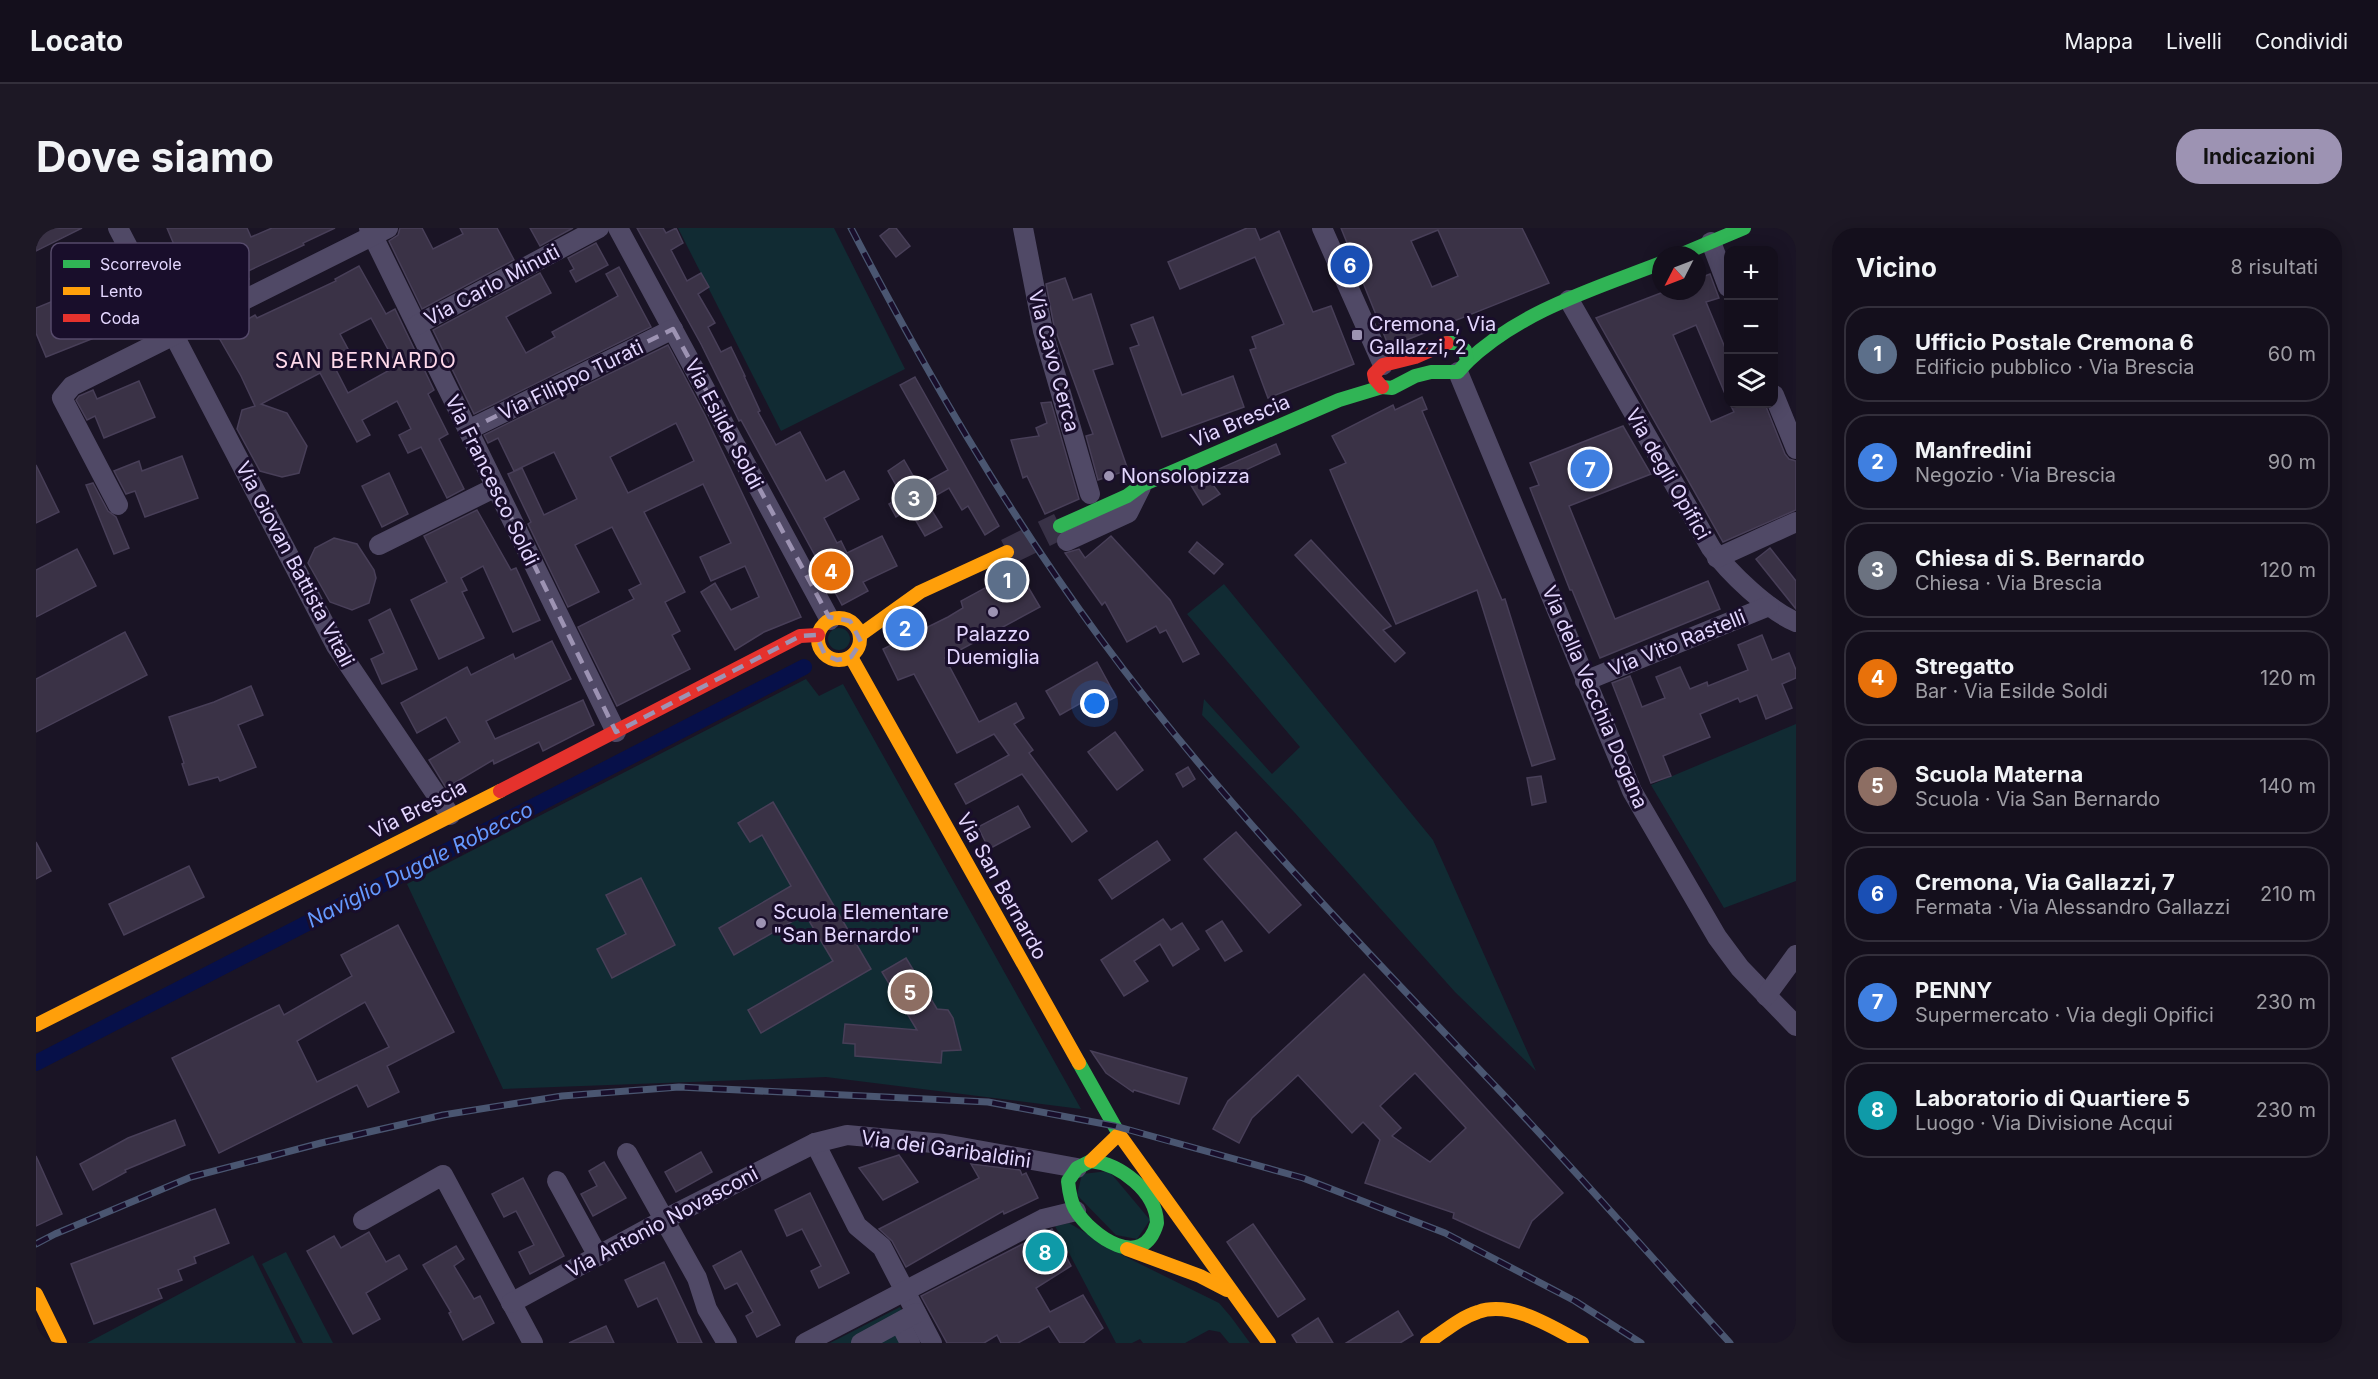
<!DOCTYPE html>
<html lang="it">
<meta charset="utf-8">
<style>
:root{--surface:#140f1c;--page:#1d1825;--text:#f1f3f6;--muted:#9d9ca3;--line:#332f3b;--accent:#9d93b3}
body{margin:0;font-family:Inter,sans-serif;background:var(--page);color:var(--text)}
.controls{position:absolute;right:18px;top:18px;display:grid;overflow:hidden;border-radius:12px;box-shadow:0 3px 15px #0003}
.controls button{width:54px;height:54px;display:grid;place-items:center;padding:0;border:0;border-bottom:2px solid var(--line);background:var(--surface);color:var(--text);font:30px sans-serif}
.compass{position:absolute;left:1616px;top:18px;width:54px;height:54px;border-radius:50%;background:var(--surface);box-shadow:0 3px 15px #0003;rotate:228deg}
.you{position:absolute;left:1059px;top:476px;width:21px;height:21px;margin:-15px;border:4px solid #fff;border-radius:50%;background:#1a73e8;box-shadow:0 0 0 9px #1a73e833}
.badge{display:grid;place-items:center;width:39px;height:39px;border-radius:50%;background:var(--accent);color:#fff;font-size:20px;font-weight:700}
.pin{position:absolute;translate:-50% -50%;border:3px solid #fff;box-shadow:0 2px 6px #0006}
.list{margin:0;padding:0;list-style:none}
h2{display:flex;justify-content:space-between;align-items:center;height:78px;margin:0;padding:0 24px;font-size:26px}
h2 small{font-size:20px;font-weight:400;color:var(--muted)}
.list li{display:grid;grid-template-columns:39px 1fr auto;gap:18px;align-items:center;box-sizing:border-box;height:96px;margin:0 12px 12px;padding:0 12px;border:2px solid var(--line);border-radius:24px}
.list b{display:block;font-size:22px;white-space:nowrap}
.list p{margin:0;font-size:20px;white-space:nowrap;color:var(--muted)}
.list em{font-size:20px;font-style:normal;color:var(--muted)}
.icon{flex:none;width:33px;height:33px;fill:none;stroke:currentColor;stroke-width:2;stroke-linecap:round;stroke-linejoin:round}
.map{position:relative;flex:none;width:1760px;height:1115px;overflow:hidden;border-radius:24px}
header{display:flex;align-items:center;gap:36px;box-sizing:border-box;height:84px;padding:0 30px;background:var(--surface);border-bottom:2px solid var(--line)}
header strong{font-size:28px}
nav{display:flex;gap:33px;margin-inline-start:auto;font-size:21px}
.intro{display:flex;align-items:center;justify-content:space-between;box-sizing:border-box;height:144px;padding:0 36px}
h1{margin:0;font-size:42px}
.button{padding:15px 27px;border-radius:24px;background:var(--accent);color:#111;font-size:21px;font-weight:700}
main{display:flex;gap:36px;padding:0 36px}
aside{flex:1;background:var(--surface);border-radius:24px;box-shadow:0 3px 15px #0003}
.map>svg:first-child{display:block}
.green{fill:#112b33}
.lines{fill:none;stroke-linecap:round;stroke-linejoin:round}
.canal{stroke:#071049;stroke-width:16}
.building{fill:#3a3246;stroke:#483f58;stroke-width:1.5;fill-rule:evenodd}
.secondary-tunnel{stroke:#383146;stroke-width:27;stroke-dasharray:27 14;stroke-linecap:butt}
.street{stroke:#504966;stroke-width:20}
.fast{stroke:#30b455;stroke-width:14}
.slow{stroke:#ff9f0a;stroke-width:14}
.jam{stroke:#e5322d;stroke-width:14}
.rail-casing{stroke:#4a5671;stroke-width:7}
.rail{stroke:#190e2b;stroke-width:4.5;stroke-dasharray:14;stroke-linecap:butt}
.marked{fill:none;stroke:#9d93b3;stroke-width:4.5;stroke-dasharray:12 8;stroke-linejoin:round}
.poi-dot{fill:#9d93b3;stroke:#190e2b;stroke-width:2}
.labels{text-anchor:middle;stroke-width:6;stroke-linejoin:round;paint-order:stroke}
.street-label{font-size:20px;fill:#e4d7ff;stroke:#190e2b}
.poi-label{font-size:20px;fill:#e4d7ff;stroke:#190e2b;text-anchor:start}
.neighbourhood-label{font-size:21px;letter-spacing:1.5px;fill:#ffd9ea;stroke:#190e2b}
.water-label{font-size:21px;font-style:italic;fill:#6599ff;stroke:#190e2b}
.key{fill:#190e2b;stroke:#564a6b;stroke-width:1.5}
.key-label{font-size:16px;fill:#e4d7ff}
</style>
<header>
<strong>Locato</strong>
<nav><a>Mappa</a><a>Livelli</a><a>Condividi</a></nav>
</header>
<div class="intro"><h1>Dove siamo</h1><a class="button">Indicazioni</a></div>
<main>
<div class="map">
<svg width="1760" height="1115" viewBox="0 0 1760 1115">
<rect width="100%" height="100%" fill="#1a1425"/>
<g class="green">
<polygon points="642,0 798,0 869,141 745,203"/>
<polygon points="1188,356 1397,612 1500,843 1419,764 1259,585 1166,487 1168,471 1236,546 1264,519 1151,386"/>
<circle cx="803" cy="411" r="11"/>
<polygon points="770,451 783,468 807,456 1045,881 790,849 467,861 371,656"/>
<polygon points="1760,496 1760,653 1688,680 1615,557"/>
<polygon points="1073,943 1114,992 1101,1011 1080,1007 1041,967 1046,946"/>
<polygon points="1033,995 1092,1030 1183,1075 1195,1089 1214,1115 1193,1115 1184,1104 1173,1102 1149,1115 1107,1115 1104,1111 1096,1115 1080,1115 1019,998"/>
<polygon points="250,1024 297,1115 267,1115 226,1036"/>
<polygon points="217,1027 260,1115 51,1115"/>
<polygon points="864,1079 882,1115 794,1115"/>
</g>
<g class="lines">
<polyline class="canal" points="0,835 768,439"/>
</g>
<g class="building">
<polygon points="0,0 46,0 0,23"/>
<polygon points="131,0 211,0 215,9 236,0 299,0 267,15 268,17 210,44 213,51 161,67 148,29 144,31"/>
<polygon points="364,0 386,0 397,21 427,6 424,0 461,0 478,32 386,81 353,13 362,7"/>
<polygon points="494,0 537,0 504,18"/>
<polygon points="601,0 627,0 630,5 640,0 647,15 635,22 651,53 665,45 673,59 662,66 679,95 672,99 685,124 695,119 709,148 708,148 724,183 722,184 740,217 764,204 790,253 808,243 823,271 788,290 801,315 805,313 811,325 846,308 861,338 827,354 832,363 806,377 705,192 703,193 665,116"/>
<polygon points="854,0 860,0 874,18 860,29 844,8"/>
<polygon points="1211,0 1219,0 1224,12 1243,3 1277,84 1295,78 1318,136 1232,170 1214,122 1220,120 1216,109 1248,96 1219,29 1144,61 1132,34"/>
<path d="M 1305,0 L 1486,0 L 1513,55 L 1353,119 ZM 1402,2 L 1422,48 L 1396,59 L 1375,13 Z"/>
<polygon points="560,15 572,37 540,54 534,43 538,41 532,30"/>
<path d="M 323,38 L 350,86 L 359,81 L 398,162 L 392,166 L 412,206 L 403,211 L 428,261 L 411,270 L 385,219 L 372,225 L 363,207 L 375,201 L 361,173 L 326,192 L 334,207 L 321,214 L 284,145 L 225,176 L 251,185 L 271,218 L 263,245 L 246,249 L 224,243 L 201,201 L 206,182 L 219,178 L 205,148 L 182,108 L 219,87 L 221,90 L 300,53 L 299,51 ZM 335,90 L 361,138 L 312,165 L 294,130 L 312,121 L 304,106 Z"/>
<polygon points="583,39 615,99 438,186 397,102 504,45 515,65 470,89 490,125 519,109 516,104 582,68 570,46"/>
<polygon points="1674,46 1683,70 1670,74 1692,127 1692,173 1660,97 1637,107 1675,194 1698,184 1694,176 1729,176 1749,226 1753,231 1760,233 1760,282 1687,314 1560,90 1630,63 1661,63 1661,51"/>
<polygon points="1029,50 1037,72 1055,66 1077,136 1057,142 1092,242 1062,252 1050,208 1057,206 1018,98 1010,56"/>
<polygon points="49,60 68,106 10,129 0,105 0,80"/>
<polygon points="1117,89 1146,167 1197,148 1208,179 1126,209 1094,120 1103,117 1095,97"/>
<path d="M 632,117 L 669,187 L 765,389 L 728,404 L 699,422 L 665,364 L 679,355 L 695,382 L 723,369 L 709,338 L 675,353 L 664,329 L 695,315 L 667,256 L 608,284 L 649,364 L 629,374 L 644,403 L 636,407 L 654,441 L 581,478 L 542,399 L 598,371 L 593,362 L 605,356 L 576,299 L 539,317 L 563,364 L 532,379 L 492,296 L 495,294 L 472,246 L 486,240 L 508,287 L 541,271 L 518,224 L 478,243 L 462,210 L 452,215 L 448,207 ZM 640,195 L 658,233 L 592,265 L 574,229 Z"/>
<polygon points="879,149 963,298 949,307 932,278 926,282 913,260 890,273 906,299 889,308 873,281 860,289 853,276 866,268 852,243 868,232 883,258 912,242 864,157"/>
<polygon points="103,153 119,189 68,210 59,188 51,192 40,172 43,168 57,162 61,171"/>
<polygon points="1386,169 1391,181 1386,183 1466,372 1469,371 1519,531 1496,538 1441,362 1360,396 1294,242 1310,235 1296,208 1357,177 1359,182"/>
<polygon points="1015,174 1043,271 1009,286 991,248 987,250 975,212 1003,208 1000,200 1011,195 1005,175"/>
<polygon points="1587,198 1615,246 1533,278 1579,391 1672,353 1684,381 1564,430 1536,362 1534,362 1494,260 1503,257 1494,235"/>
<polygon points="1240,216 1244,226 1177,257 1184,266 1167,277 1153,254"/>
<polygon points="146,228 162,270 109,289 99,263 90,266 78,243 103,233 106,243"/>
<polygon points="0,237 23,284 0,295"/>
<polygon points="353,245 372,286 346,299 326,258"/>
<polygon points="57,255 72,283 80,289 93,320 78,326 50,257"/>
<polygon points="441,282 475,342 480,340 504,392 477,404 447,338 425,350 431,362 426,364 448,410 403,431 375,372 411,354 388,308"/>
<polygon points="1075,308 1134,372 1163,426 1147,434 1130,402 1124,405 1120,398 1091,414 1069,374 1066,377 1029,325 1043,321 1049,330"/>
<polygon points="298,310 321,316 338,342 340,350 333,375 316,382 294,374 272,335 279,320"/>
<polygon points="1275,312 1355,398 1347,402 1369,425 1359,434 1259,327"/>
<polygon points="1161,314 1187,336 1178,346 1153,324"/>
<polygon points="1734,320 1760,353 1760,381 1720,331"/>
<polygon points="41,321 60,358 0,389 0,342"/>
<polygon points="982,342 1004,379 909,430 943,494 980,475 988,490 978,496 997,522 993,525 1051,603 1036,614 986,546 930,576 919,556 973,527 958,506 921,525 878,446 862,452 847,421 912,389 927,380 925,373"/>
<polygon points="354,381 381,441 346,456 335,431 348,425 333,392"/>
<polygon points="89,404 111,447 0,504 0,451"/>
<polygon points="1726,407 1736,432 1753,425 1760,442 1760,450 1746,456 1756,480 1730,491 1721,467 1704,474 1702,470 1664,486 1674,509 1627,528 1635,548 1615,555 1576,455 1594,448 1606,479 1629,470 1620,449 1644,439 1654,461 1671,454 1672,458 1712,442 1702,417"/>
<polygon points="516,413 535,451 450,493 459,511 547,472 558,497 507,523 503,514 458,536 457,532 410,560 393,532 424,514 410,489 381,505 365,475 431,439 435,447 477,426 479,431"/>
<polygon points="1061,434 1080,469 1055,482 1050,472 1024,487 1010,463"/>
<polygon points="215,458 227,487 202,497 220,539 184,553 182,549 153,557 146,536 148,535 133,489 178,474"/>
<polygon points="1079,504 1107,542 1081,562 1052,524"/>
<polygon points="1152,539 1159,551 1147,559 1140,546"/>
<polygon points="1505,548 1510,574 1496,577 1491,550"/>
<polygon points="737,574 835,741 725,805 712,782 797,733 769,686 698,727 683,700 755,658 726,607 714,614 702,595"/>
<polygon points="982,578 994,599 953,621 942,599"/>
<polygon points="1200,604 1265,677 1233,705 1168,631"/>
<polygon points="1121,613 1134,632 1076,671 1063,652"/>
<polygon points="0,614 15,643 0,651"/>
<polygon points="153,638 168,669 88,707 73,676"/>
<polygon points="605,650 639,717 576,750 561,721 590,706 570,667"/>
<polygon points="1127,691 1135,702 1146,695 1163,721 1137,738 1124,716 1098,733 1112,753 1088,768 1065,732"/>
<polygon points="1186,693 1206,723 1189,733 1170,703"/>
<path d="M 362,697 L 418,804 L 351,838 L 363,864 L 332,879 L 321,857 L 183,925 L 136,830 L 243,777 L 248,787 L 316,748 L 305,727 ZM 329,774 L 353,819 L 281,854 L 261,813 Z"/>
<polygon points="870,730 901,781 912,782 917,790 925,822 906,823 905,835 819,828 819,816 807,815 809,796 881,802 846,744"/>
<path d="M 1328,746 L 1527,965 L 1496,993 L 1483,1020 L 1417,990 L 1418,985 L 1329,955 L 1344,912 L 1327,894 L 1316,905 L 1262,847 L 1216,890 L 1203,915 L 1177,901 L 1192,873 ZM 1379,845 L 1430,900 L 1394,934 L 1356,908 L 1365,900 L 1344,878 Z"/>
<polygon points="1055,823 1151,850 1143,876 1098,862 1097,864 1070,845"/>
<polygon points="139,892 149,917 89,942 90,944 57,962 44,936 92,910"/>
<polygon points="665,924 676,944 640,964 629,944"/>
<polygon points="863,927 882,954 847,972 823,940"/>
<polygon points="0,928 26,986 0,998"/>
<polygon points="568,934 590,970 557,988 545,966 561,958 553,943"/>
<polygon points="935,936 984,942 986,947 990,945 1002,970 968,986 967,983 870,1039 856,1013 843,1001 943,950"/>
<polygon points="487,950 528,1028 494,1046 483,1024 498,1017 480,983 468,989 456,966"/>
<polygon points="774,965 813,1045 783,1060 775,1043 785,1038 766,1001 751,1008 739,982"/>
<polygon points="179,981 193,1015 158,1029 160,1035 142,1042 146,1052 122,1061 126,1070 58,1096 35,1036"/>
<polygon points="1217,996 1269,1071 1242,1089 1191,1014"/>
<polygon points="1016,1001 1035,1038 1000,1060 1014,1084 1047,1067 1067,1100 1047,1115 1024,1115 1013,1098 982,1115 965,1115 961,1107 948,1115 911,1115 885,1068"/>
<polygon points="333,1004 350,1034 363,1027 371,1041 330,1065 344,1091 317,1106 271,1023 298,1008 305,1020"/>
<polygon points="420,1018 428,1031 418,1038 438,1071 444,1068 458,1095 427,1112 413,1085 415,1084 387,1037"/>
<polygon points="705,1023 744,1097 721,1109 710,1088 717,1084 701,1055 689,1061 677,1038"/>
<polygon points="628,1034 666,1115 642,1115 621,1070 602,1079 589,1052"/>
<polygon points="1362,1083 1377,1107 1364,1115 1310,1115"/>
<polygon points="1282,1090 1297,1115 1261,1115 1256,1107"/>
<polygon points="570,1098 578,1115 533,1115"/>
</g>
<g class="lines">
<polyline class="secondary-tunnel" points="971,324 1024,298"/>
<g class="street">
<polyline points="82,0 300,418 414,587"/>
<polyline points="333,0 580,504"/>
<polyline points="582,0 794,392"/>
<polyline points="987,0 1007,103 1054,266"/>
<polyline points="1286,0 1347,137"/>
<polyline points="1675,14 1692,59"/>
<path d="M 1533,72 L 1675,320 C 1693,345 1732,382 1760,394"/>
<polyline points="381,97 563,0"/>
<polyline points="1422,144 1596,563 1681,709 1704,740 1760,798"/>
<polyline points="1738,167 1760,221"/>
<polyline points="432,202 637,101"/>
<polyline points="82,277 26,170 36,158 352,0"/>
<polyline points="1031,313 1092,285 1105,259"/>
<polyline points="343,317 460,259"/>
<polyline points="1681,330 1760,294"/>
<polyline points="1549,453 1733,378"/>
<polyline points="1730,768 1760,727"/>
<polyline points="779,915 821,998 846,1019 896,1115"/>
<polyline points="591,925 661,1050 671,1081 691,1115"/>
<polyline points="521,953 562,1028"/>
<polyline points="327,992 407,947 497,1115"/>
<polyline points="475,1075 633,989 779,915 811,907 908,916 1041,940"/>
<polyline points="864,1095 874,1115"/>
<polyline points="769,1115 1007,991 1040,983"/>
<polyline points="825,1115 880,1085"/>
</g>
<g class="fast">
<polyline points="1644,27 1708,0"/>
<path d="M 1431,134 C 1484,83 1558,61 1625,35"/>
<polyline points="1024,298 1091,268 1106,257 1303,172 1346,159 1356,160 1379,148 1395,144 1422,144 1431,134 1429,122 1420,115 1411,115"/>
<polyline points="1043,835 1083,906"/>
<path d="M 1055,933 C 1084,936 1120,963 1121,995 C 1107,1045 1055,1008 1039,981 C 1034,972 1033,962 1032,953 L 1041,940 Z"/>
</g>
<g class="slow">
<circle cx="803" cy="411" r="21"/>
<polyline points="824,407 884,364 971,324"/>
<polyline points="815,429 1043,835"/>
<polyline points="0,797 464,563"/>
<polyline points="1055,933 1083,906 1233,1115"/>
<polyline points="1091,1021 1164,1048 1191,1062"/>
<polyline points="0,1066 24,1115"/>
<path d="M 1391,1115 C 1408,1104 1423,1090 1442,1084 C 1476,1072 1518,1100 1546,1115"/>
</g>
<g class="jam">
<polyline points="1346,159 1339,151 1338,146 1347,137 1379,129 1411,115"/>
<polyline points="464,563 764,408 782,407"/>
</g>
<defs>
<g id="rail">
<path d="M 815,0 C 889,142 969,281 1064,410 C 1183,572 1324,716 1462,861 C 1541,944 1616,1030 1694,1115"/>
<polyline points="0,1016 19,1006 155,949 285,915 407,887 526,868 643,859 952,874 1079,898 1267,950 1409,1005 1539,1073 1605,1115"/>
</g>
</defs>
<use href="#rail" class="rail-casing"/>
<use href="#rail" class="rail"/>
</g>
<path class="marked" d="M 637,101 L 793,389 L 814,393 L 825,414 L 815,429 L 801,432 L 789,427 L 780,407 L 764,408 L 580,504 L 432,202 Z"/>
<g class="poi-dot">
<rect x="1315" y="101" width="12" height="12" rx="3"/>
<circle cx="1073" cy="248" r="6"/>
<circle cx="957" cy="384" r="6"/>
<circle cx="725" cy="695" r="6"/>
</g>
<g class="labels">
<g class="street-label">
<text transform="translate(456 57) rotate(-28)" y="7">Via Carlo Minuti</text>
<text transform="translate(1018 133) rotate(75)" y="7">Via Cavo Cerca</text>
<text transform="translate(535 152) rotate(-26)" y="7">Via Filippo Turati</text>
<text transform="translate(1204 193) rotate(-23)" y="7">Via Brescia</text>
<text transform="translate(688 196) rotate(62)" y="7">Via Esilde Soldi</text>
<text transform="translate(1632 246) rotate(60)" y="7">Via degli Opifici</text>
<text transform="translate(456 252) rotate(64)" y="7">Via Francesco Soldi</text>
<text transform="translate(259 336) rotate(62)" y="7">Via Giovan Battista Vitali</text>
<text transform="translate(1641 415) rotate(-22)" y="7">Via Vito Rastelli</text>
<text transform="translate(1559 469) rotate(67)" y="7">Via della Vecchia Dogana</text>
<text transform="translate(382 581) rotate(-27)" y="7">Via Brescia</text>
<text transform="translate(966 658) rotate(61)" y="7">Via San Bernardo</text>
<text transform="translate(910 921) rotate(8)" y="7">Via dei Garibaldini</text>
<text transform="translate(626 994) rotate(-28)" y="7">Via Antonio Novasconi</text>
</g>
<g class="poi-label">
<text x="1333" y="103">Cremona, Via<tspan x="1333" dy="23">Gallazzi, 2</tspan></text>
<text x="1085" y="255">Nonsolopizza</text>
<text x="957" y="413" text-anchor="middle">Palazzo<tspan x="957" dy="23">Duemiglia</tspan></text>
<text x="737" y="691">Scuola Elementare<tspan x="737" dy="23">"San Bernardo"</tspan></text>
</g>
<g class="neighbourhood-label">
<text x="330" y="140">SAN BERNARDO</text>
</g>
<g class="water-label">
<text transform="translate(384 637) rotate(-27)" y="7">Naviglio Dugale Robecco</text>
</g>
</g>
<rect x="15" y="15" width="198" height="96" rx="9" class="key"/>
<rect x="27" y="32" width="27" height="8" fill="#30b455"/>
<rect x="27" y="59" width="27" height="8" fill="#ff9f0a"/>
<rect x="27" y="86" width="27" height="8" fill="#e5322d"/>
<g class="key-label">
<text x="64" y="42">Scorrevole</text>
<text x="64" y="69">Lento</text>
<text x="64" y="96">Coda</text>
</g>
</svg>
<div class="controls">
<button>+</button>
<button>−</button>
<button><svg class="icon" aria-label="layers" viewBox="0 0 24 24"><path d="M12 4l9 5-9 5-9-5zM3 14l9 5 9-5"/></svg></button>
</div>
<svg class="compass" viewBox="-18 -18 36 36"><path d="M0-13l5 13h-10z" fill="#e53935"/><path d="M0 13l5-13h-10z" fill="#9d9ca3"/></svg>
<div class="you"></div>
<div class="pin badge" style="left:971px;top:352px;background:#5c6f8a">1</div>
<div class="pin badge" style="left:869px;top:400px;background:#3f7fe0">2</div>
<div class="pin badge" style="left:878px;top:270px;background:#6b7280">3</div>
<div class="pin badge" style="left:795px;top:343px;background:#e8710a">4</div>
<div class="pin badge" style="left:874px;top:764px;background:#8d6e63">5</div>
<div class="pin badge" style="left:1314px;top:37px;background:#1a4fb4">6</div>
<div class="pin badge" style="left:1554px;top:241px;background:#3f7fe0">7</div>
<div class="pin badge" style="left:1009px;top:1024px;background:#0f9aa8">8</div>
</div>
<aside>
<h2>Vicino<small>8 risultati</small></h2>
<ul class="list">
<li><span class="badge" style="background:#5c6f8a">1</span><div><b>Ufficio Postale Cremona 6</b><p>Edificio pubblico · Via Brescia</p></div><em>60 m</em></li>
<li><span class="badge" style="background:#3f7fe0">2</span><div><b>Manfredini</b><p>Negozio · Via Brescia</p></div><em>90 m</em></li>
<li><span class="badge" style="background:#6b7280">3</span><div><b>Chiesa di S. Bernardo</b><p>Chiesa · Via Brescia</p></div><em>120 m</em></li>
<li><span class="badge" style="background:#e8710a">4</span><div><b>Stregatto</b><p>Bar · Via Esilde Soldi</p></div><em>120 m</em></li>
<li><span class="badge" style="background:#8d6e63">5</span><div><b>Scuola Materna</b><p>Scuola · Via San Bernardo</p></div><em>140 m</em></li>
<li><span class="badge" style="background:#1a4fb4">6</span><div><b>Cremona, Via Gallazzi, 7</b><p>Fermata · Via Alessandro Gallazzi</p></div><em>210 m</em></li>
<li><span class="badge" style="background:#3f7fe0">7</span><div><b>PENNY</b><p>Supermercato · Via degli Opifici</p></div><em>230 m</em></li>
<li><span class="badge" style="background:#0f9aa8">8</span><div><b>Laboratorio di Quartiere 5</b><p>Luogo · Via Divisione Acqui</p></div><em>230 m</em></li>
</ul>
</aside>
</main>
